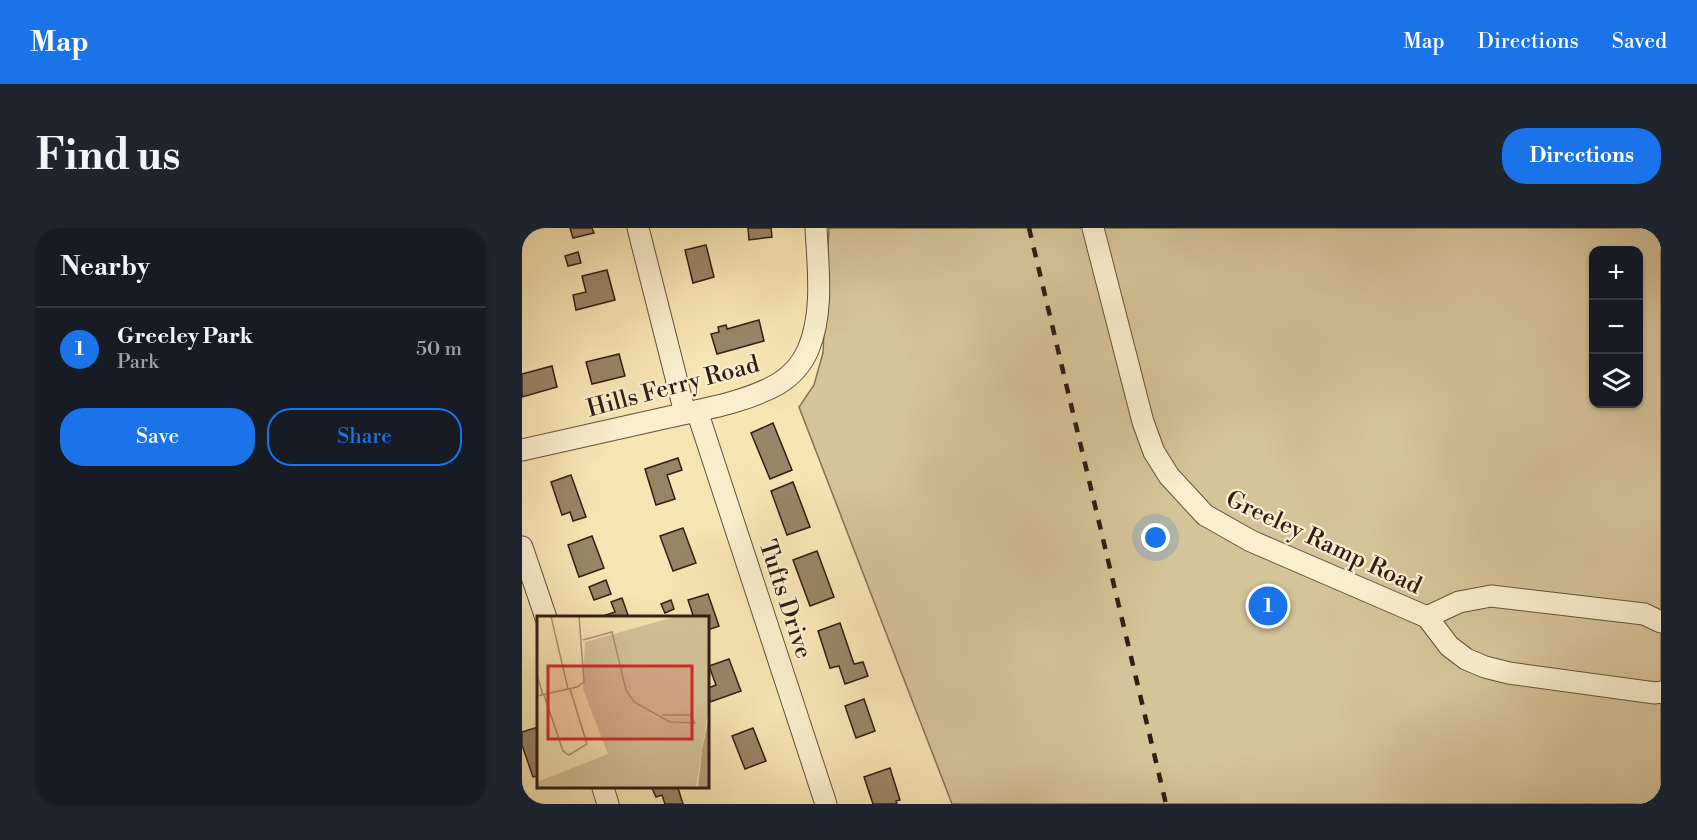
<!DOCTYPE html>
<meta charset="utf-8">
<style>
:root{--surface:#171b24;--page:#20242c;--text:#f1f3f6;--muted:#9ea1a6;--line:#363941;--accent:#1a73e8}
body{margin:0;font-family:"Libre Bodoni",serif;background:var(--page);color:var(--text)}
.controls{position:absolute;right:18px;top:18px;display:grid;overflow:hidden;border-radius:12px;box-shadow:0 2px 4px #0004}
.controls button{width:54px;height:54px;display:grid;place-items:center;padding:0;border:0;border-bottom:2px solid var(--line);background:var(--surface);color:var(--text);font:30px sans-serif}
.you{position:absolute;left:634px;top:310px;width:21px;height:21px;margin:-15px;border:4px solid #fff;border-radius:50%;background:#1a73e8;box-shadow:0 0 0 9px #1a73e833}
.badge{display:grid;place-items:center;width:39px;height:39px;border-radius:50%;background:var(--accent);color:#fff;font-size:20px;font-weight:700}
.pin{position:absolute;translate:-50% -50%;border:3px solid #fff;box-shadow:0 2px 6px #0006}
.list{margin:0;padding:0;list-style:none}
h2{display:flex;justify-content:space-between;align-items:center;height:78px;margin:0;padding:0 24px;font-size:26px}
h2 small{font-size:20px;font-weight:400;color:var(--muted)}
.list li{display:grid;grid-template-columns:39px 1fr auto;gap:18px;align-items:center;box-sizing:border-box;height:84px;padding:0 24px;border-top:2px solid var(--line)}
.list b{display:block;font-size:22px;white-space:nowrap}
.list p{margin:0;font-size:20px;white-space:nowrap;color:var(--muted)}
.list em{font-size:20px;font-style:normal;color:var(--muted)}
.actions{display:flex;gap:12px;padding:18px 24px}
.actions a{flex:1;padding:14px 0;border:2px solid var(--accent);border-radius:24px;text-align:center;font-size:21px;color:var(--accent)}
.actions .main{background:var(--accent);color:#fff}
.icon{flex:none;width:33px;height:33px;fill:none;stroke:currentColor;stroke-width:2;stroke-linecap:round;stroke-linejoin:round}
.map{position:relative;flex:none;width:1139px;height:576px;overflow:hidden;border-radius:24px}
header{display:flex;align-items:center;gap:36px;box-sizing:border-box;height:84px;padding:0 30px;background:var(--accent);color:#fff}
header strong{font-size:28px}
nav{display:flex;gap:33px;margin-inline-start:auto;font-size:21px}
.intro{display:flex;align-items:center;justify-content:space-between;box-sizing:border-box;height:144px;padding:0 36px}
h1{margin:0;font-size:42px}
.button{padding:15px 27px;border-radius:24px;background:var(--accent);color:#fff;font-size:21px;font-weight:700}
main{display:flex;gap:36px;padding:0 36px}
aside{flex:1;background:var(--surface);border-radius:24px;box-shadow:0 2px 4px #0004}
.map>svg:first-child{display:block}
.green{fill:#d5c399;stroke:#837056;stroke-width:1.5;fill-rule:evenodd}
.building{fill:#988567;stroke:#311e13;stroke-width:1.5}
.lines{fill:none;stroke-linecap:round;stroke-linejoin:round}
.minor-casing{stroke:#62503b;stroke-width:23}
.minor{stroke:#faeece;stroke-width:21}
.rail{stroke:#311e13;stroke-width:4.5;stroke-dasharray:10 10;stroke-linecap:butt}
.labels{text-anchor:middle;stroke-width:4.5;stroke-linejoin:round;paint-order:stroke}
.street-label{font-size:24px;fill:#311e13;stroke:#faeece}
.inset-road{fill:none;stroke:#a89574;stroke-width:1.5}
.view{fill:#d62828;fill-opacity:0.15;stroke:#d62828;stroke-width:3}
.inset-edge{fill:none;stroke:#311e13;stroke-width:3}
</style>
<header>
<strong>Map</strong>
<nav><a>Map</a><a>Directions</a><a>Saved</a></nav>
</header>
<div class="intro"><h1>Find us</h1><a class="button">Directions</a></div>
<main>
<aside>
<h2>Nearby<small></small></h2>
<ul class="list">
<li><span class="badge">1</span><div><b>Greeley Park</b><p>Park</p></div><em>50 m</em></li>
</ul>
<div class="actions"><a class="main">Save</a><a>Share</a></div>
</aside>
<div class="map">
<svg width="1139" height="576" viewBox="0 0 1139 576">
<rect width="100%" height="100%" fill="#f7e5b4"/>
<filter id="stains"><feTurbulence type="fractalNoise" baseFrequency=".00333" numOctaves="4"/><feColorMatrix values="0 0 0 0 .2 0 0 0 0 .09 0 0 0 0 .02 0 0 0 .5 -.17"/></filter>
<radialGradient id="worn" r=".72"><stop offset=".6" stop-color="#630" stop-opacity="0"/><stop offset="1" stop-color="#630" stop-opacity=".3"/></radialGradient>
<path class="green" d="M 307,0 L 1139,0 L 1139,576 L 430,576 L 277,179 L 292,157 L 301,125 ZM 1072,22 L 1116,22 L 1116,176 L 1072,176 Z"/>
<g class="building">
<polygon points="48,0 70,0 72,5 51,10"/>
<polygon points="226,0 249,0 250,9 227,12"/>
<polygon points="184,17 192,49 171,55 163,22"/>
<polygon points="56,24 59,35 46,38 43,28"/>
<polygon points="85,42 93,72 54,82 51,67 64,64 60,48"/>
<polygon points="237,92 242,113 195,126 189,106 197,104 196,99 204,97 205,101"/>
<polygon points="97,126 103,148 70,156 64,134"/>
<polygon points="30,138 35,159 0,169 0,146"/>
<polygon points="251,195 270,242 248,251 229,205"/>
<polygon points="156,230 160,242 145,247 153,271 134,277 123,241"/>
<polygon points="49,247 64,289 51,293 48,284 40,287 29,254"/>
<polygon points="271,254 288,299 265,307 249,263"/>
<polygon points="161,300 174,335 151,343 138,308"/>
<polygon points="70,308 82,340 57,349 46,317"/>
<polygon points="295,323 312,369 288,378 271,332"/>
<polygon points="84,352 89,366 72,372 67,359"/>
<polygon points="186,366 197,398 186,402 186,390 172,390 166,372"/>
<polygon points="100,370 107,390 75,390 93,384 89,374"/>
<polygon points="149,372 152,381 143,385 139,376"/>
<polygon points="318,395 332,436 341,434 346,448 323,456 317,438 308,440 296,403"/>
<polygon points="207,431 219,463 188,474 186,460 194,457 187,438"/>
<polygon points="342,471 353,503 334,510 323,478"/>
<polygon points="16,499 16,548 11,549 0,517 0,504"/>
<polygon points="231,500 244,533 223,541 210,508"/>
<polygon points="368,540 378,572 374,573 375,576 351,576 342,549"/>
<polygon points="130,560 156,560 161,576 143,576 140,567 134,569"/>
</g>
<g class="lines">
<defs>
<g id="minor">
<polyline points="116,0 163,185"/>
<polyline points="571,0 621,194 632,224 647,248 683,287 729,313 905,389 927,418 944,431 963,439 987,445 1133,465 1139,464"/>
<polyline points="175,183 304,576"/>
<path d="M 0,222 C 49,211 98,200 147,189 C 183,181 224,174 256,156 C 269,148 280,136 286,122 C 302,85 296,40 294,0"/>
<polyline points="0,319 24,390"/>
<polyline points="905,389 937,374 969,368 1122,386 1139,394"/>
<polyline points="81,560 86,576"/>
</g>
</defs>
<use href="#minor" class="minor-casing"/>
<use href="#minor" class="minor"/>
<polyline class="rail" points="507,0 644,576"/>
</g>
<g class="labels">
<g class="street-label">
<text transform="translate(151 158) rotate(-15)" y="8">Hills Ferry Road</text>
<text transform="translate(802 314) rotate(25)" y="8">Greeley Ramp Road</text>
<text transform="translate(264 371) rotate(72)" y="8">Tufts Drive</text>
</g>
</g>
<g transform="translate(15 388)">
<rect width="172" height="172" fill="#f7e5b4"/>
<path d="M 141,0 L 172,0 L 172,90 L 159,172 L 0,172 L 0,166 L 71,138 L 46,73 L 48,26 Z" fill="#d5c399"/>
<path d="M 172,100 L 172,172 L 161,172 L 165,134 Z" fill="#b4a17d"/>
<path class="inset-road" d="M 14,0 L 31,73M 46,24 L 75,16 L 89,74 L 97,86 L 133,106 L 158,107 L 153,99 L 125,99M 0,59 L 6,79M 7,79 L 26,135 L 32,139 L 50,128 L 33,73M 0,80 L 40,71 L 47,66 L 42,0"/>
<path class="view" d="M 11,50 L 155,50 L 155,123 L 11,123 Z"/>
<rect width="172" height="172" class="inset-edge"/>
</g>
<rect width="100%" height="100%" filter="url(#stains)"/>
<rect width="100%" height="100%" fill="url(#worn)"/>
</svg>
<div class="controls">
<button>+</button>
<button>−</button>
<button><svg class="icon" aria-label="layers" viewBox="0 0 24 24"><path d="M12 4l9 5-9 5-9-5zM3 14l9 5 9-5"/></svg></button>
</div>
<div class="you"></div>
<div class="pin badge" style="left:746px;top:378px">1</div>
</div>
</main>
